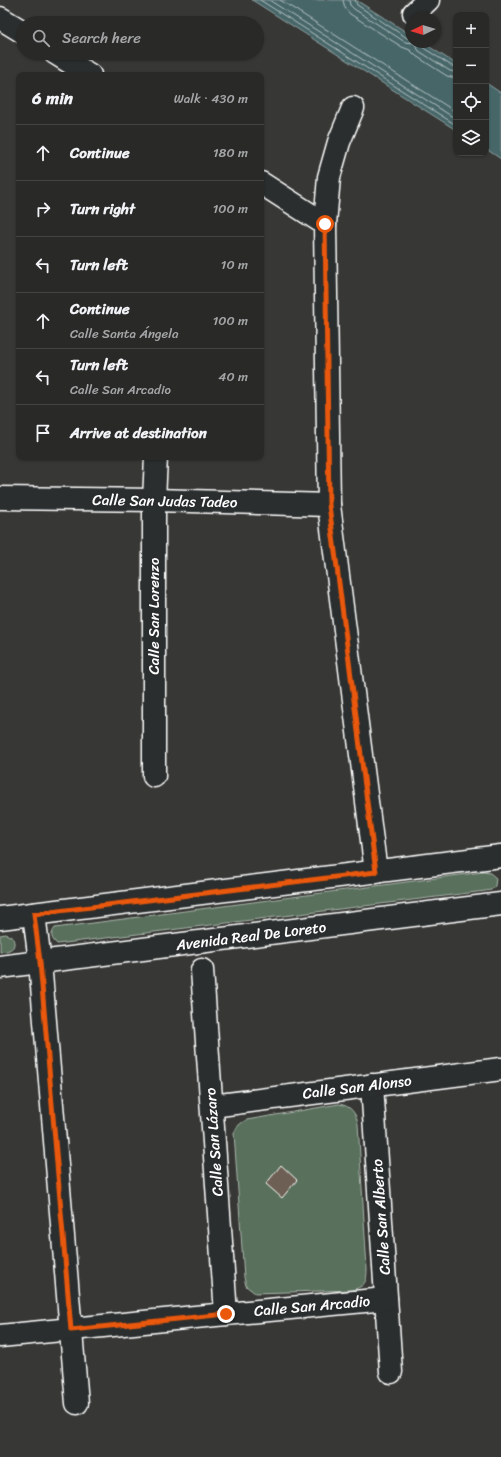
<!DOCTYPE html>
<meta charset="utf-8">
<style>
:root{--surface:#292928;--page:#313130;--text:#f1f3f6;--muted:#a5a6a8;--line:#454545}
body{margin:0;font-family:Sriracha,sans-serif;background:var(--page);color:var(--text)}
.controls{position:absolute;right:12px;top:12px;display:grid;overflow:hidden;border-radius:8px;box-shadow:0 1px 3px #0004}
.controls button{width:36px;height:36px;display:grid;place-items:center;padding:0;border:0;border-bottom:1px solid var(--line);background:var(--surface);color:var(--text);font:20px sans-serif}
.compass{position:absolute;left:405px;top:12px;width:36px;height:36px;border-radius:50%;background:var(--surface);box-shadow:0 1px 3px #0004;rotate:266deg}
.stop{position:absolute;width:12px;height:12px;margin:-9px;border:3px solid #ea580c;border-radius:50%;background:#fff}
.stop.end{background:#ea580c;border-color:#fff;box-shadow:0 1px 4px #0008}
.list{margin:0;padding:0;list-style:none}
h2{display:flex;justify-content:space-between;align-items:center;height:52px;margin:0;padding:0 16px;font-size:17px}
h2 small{font-size:13px;font-weight:400;color:var(--muted)}
.list li{display:grid;grid-template-columns:26px 1fr auto;gap:12px;align-items:center;box-sizing:border-box;height:56px;padding:0 16px;border-top:1px solid var(--line)}
.list b{display:block;font-size:15px;white-space:nowrap}
.list p{margin:0;font-size:13px;white-space:nowrap;color:var(--muted)}
.list em{font-size:13px;font-style:normal;color:var(--muted)}
.icon{flex:none;width:22px;height:22px;fill:none;stroke:currentColor;stroke-width:2;stroke-linecap:round;stroke-linejoin:round}
.map{position:relative;flex:none;width:501px;height:1457px;overflow:hidden}
.search{position:absolute;background:var(--surface);box-shadow:0 1px 3px #0004;left:16px;top:16px;width:248px;height:44px;display:flex;align-items:center;gap:10px;box-sizing:border-box;padding:0 14px;border-radius:22px;color:var(--muted);font-size:15px}
.panel{position:absolute;background:var(--surface);box-shadow:0 1px 3px #0004;left:16px;top:72px;width:248px;height:388px;border-radius:8px}
.map>svg:first-child{display:block}
.green{fill:#596f5b;stroke:#acb7ad}
.water{fill:#476668;stroke:#91a3a4}
.lines{fill:none;stroke-linecap:round;stroke-linejoin:round}
.shore{stroke:#b5c2c3;stroke-width:1}
.building{fill:#6d5e53;stroke:#fff}
.minor-casing{stroke:#fff;stroke-width:25}
.minor{stroke:#2a2d2e;stroke-width:22}
.route{stroke:#ea580c;stroke-width:5}
.labels{text-anchor:middle;stroke-width:3.5;stroke-linejoin:round;paint-order:stroke}
.street-label{font-size:15px;fill:#fff;stroke:#2a2d2e}
</style>
<div class="map">
<svg width="501" height="1457" viewBox="0 0 501 1457">
<rect width="100%" height="100%" fill="#373735"/>
<filter id="ink" filterUnits="userSpaceOnUse"><feTurbulence type="fractalNoise" baseFrequency=".025" numOctaves="2"/><feDisplacementMap in="SourceGraphic" scale="8" xChannelSelector="R" yChannelSelector="G"/><feConvolveMatrix kernelMatrix="1 2 1 2 8 2 1 2 1" color-interpolation-filters="sRGB"/></filter>
<g filter="url(#ink)">
<g class="green">
<path d="M 483,872 L 490,873 L 496,878 L 495,886 L 491,890 L 485,891 L 57,944 C 51,938 50,935 55,928 Z"/>
<path d="M 6,934 L 13,938 C 17,949 9,951 0,952 L 0,935 Z"/>
<path d="M 339,1104 C 351,1106 356,1113 358,1124 L 367,1269 C 367,1282 365,1286 352,1290 L 255,1293 L 246,1286 L 244,1277 L 234,1133 C 237,1126 240,1123 247,1120 Z"/>
</g>
<g class="water">
<polygon points="252,0 356,0 411,35 411,42 422,42 456,64 456,130"/>
<polygon points="486,83 501,93 501,159 486,149"/>
</g>
<g class="lines">
<g class="shore">
<polyline points="260,0 456,125"/>
<polyline points="269,0 456,119"/>
<polyline points="280,0 456,112"/>
<polyline points="343,0 345,8 350,14 402,47 410,50 416,56 447,76 456,78"/>
<polyline points="349,0 350,5 354,9 405,42 414,43 419,51 450,71 456,72"/>
<polyline points="355,0 357,5 407,38 411,38"/>
<polyline points="420,42 422,47 452,66 456,67"/>
</g>
</g>
<polygon class="building" points="281,1165 297,1180 282,1198 266,1184"/>
<g class="lines">
<defs>
<g id="minor">
<polyline points="414,13 428,0"/>
<polyline points="0,18 23,32"/>
<polyline points="55,53 90,75"/>
<polyline points="353,108 339,142 329,177 325,224 329,505 376,872"/>
<polyline points="261,183 325,224"/>
<polyline points="0,498 154,500 329,505"/>
<polyline points="154,776 154,500 156,457"/>
<polyline points="34,914 40,962 77,1403"/>
<polyline points="0,918 501,856"/>
<polyline points="0,967 501,904"/>
<polyline points="202,970 226,1314"/>
<polyline points="372,1085 391,1372"/>
<polyline points="212,1106 501,1069"/>
<polyline points="0,1336 226,1314 386,1299"/>
</g>
</defs>
<use href="#minor" class="minor-casing"/>
<use href="#minor" class="minor"/>
</g>
</g>
<g class="lines" filter="url(#ink)">
<polyline class="route" points="226,1314 71,1330 40,962 34,914 376,872 329,505 325,224"/>
</g>
<g class="labels">
<g class="street-label">
<text transform="translate(165 501) rotate(1)" y="5">Calle San Judas Tadeo</text>
<text transform="translate(154 616) rotate(-90)" y="5">Calle San Lorenzo</text>
<text transform="translate(251 936) rotate(-7)" y="5">Avenida Real De Loreto</text>
<text transform="translate(357 1087) rotate(-7)" y="5">Calle San Alonso</text>
<text transform="translate(214 1142) rotate(-94)" y="5">Calle San Lázaro</text>
<text transform="translate(381 1217) rotate(-94)" y="5">Calle San Alberto</text>
<text transform="translate(312 1306) rotate(-5)" y="5">Calle San Arcadio</text>
</g>
</g>
</svg>
<div class="controls">
<button>+</button>
<button>−</button>
<button><svg class="icon" aria-label="locate" viewBox="0 0 24 24"><circle cx="12" cy="12" r="6"/><path d="M12 2v4M12 18v4M2 12h4M18 12h4"/></svg></button>
<button><svg class="icon" aria-label="layers" viewBox="0 0 24 24"><path d="M12 4l9 5-9 5-9-5zM3 14l9 5 9-5"/></svg></button>
</div>
<svg class="compass" viewBox="-18 -18 36 36"><path d="M0-13l5 13h-10z" fill="#e53935"/><path d="M0 13l5-13h-10z" fill="#a5a6a8"/></svg>
<div class="stop" style="left:325px;top:224px"></div>
<div class="stop end" style="left:226px;top:1314px"></div>
<div class="search"><svg class="icon" aria-label="search" viewBox="0 0 24 24"><circle cx="10" cy="10" r="6"/><path d="M15 15l6 6"/></svg>Search here</div>
<section class="panel">
<h2>6 min<small>Walk · 430 m</small></h2>
<ul class="list">
<li><svg class="icon" aria-label="ahead" viewBox="0 0 24 24"><path d="M12 20V5M6 11l6-6 6 6"/></svg><div><b>Continue</b></div><em>180 m</em></li>
<li><svg class="icon" aria-label="right" viewBox="0 0 24 24"><path d="M7 20v-9h11M14 6l5 5-5 5"/></svg><div><b>Turn right</b></div><em>100 m</em></li>
<li><svg class="icon" aria-label="left" viewBox="0 0 24 24"><path d="M17 20v-9H6M10 6l-5 5 5 5"/></svg><div><b>Turn left</b></div><em>10 m</em></li>
<li><svg class="icon" aria-label="ahead" viewBox="0 0 24 24"><path d="M12 20V5M6 11l6-6 6 6"/></svg><div><b>Continue</b><p>Calle Santa Ángela</p></div><em>100 m</em></li>
<li><svg class="icon" aria-label="left" viewBox="0 0 24 24"><path d="M17 20v-9H6M10 6l-5 5 5 5"/></svg><div><b>Turn left</b><p>Calle San Arcadio</p></div><em>40 m</em></li>
<li><svg class="icon" aria-label="arrive" viewBox="0 0 24 24"><path d="M6 21V4h12l-3 4 3 4H6"/></svg><div><b>Arrive at destination</b></div></li>
</ul>
</section>
</div>
